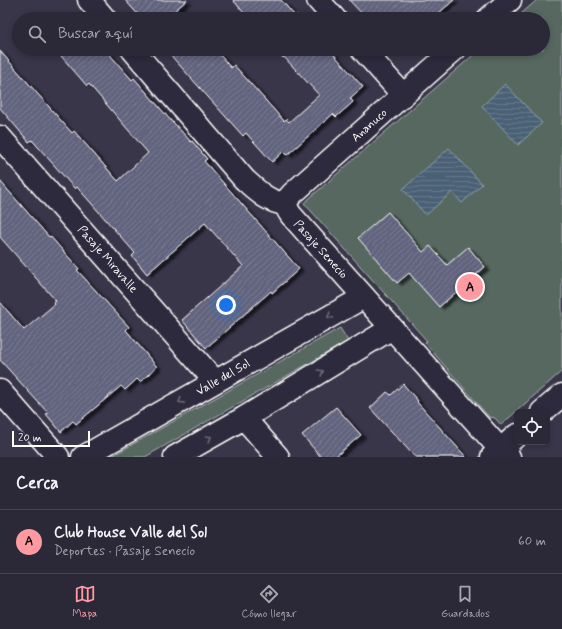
<!DOCTYPE html>
<html lang="es">
<meta charset="utf-8">
<style>
:root{--surface:#2b2838;--page:#373443;--text:#f1f3f6;--muted:#a6a6ae;--line:#474453;--accent:#ff9aa2}
body{margin:0;font-family:Mynerve,sans-serif;background:var(--page);color:var(--text)}
.controls{position:absolute;right:12px;bottom:12px;display:grid;overflow:hidden;border-radius:6px;box-shadow:0 2px 6px #0003}
.controls button{width:36px;height:36px;display:grid;place-items:center;padding:0;border:0;border-bottom:1px solid var(--line);background:var(--surface);color:var(--text);font:20px sans-serif}
.scale{position:absolute;left:12px;bottom:10px;width:78px;box-sizing:border-box;padding-left:4px;border:2px solid #fff;border-top:0;font-size:11px;line-height:14px;white-space:nowrap;color:#fff;-webkit-text-stroke:3px #2f2a3d;paint-order:stroke}
.you{position:absolute;left:226px;top:305px;width:14px;height:14px;margin:-10px;border:3px solid #fff;border-radius:50%;background:#1a73e8;box-shadow:0 0 0 6px #1a73e833}
.badge{display:grid;place-items:center;width:26px;height:26px;border-radius:50%;background:var(--accent);color:#111;font-size:13px;font-weight:700}
.pin{position:absolute;translate:-50% -50%;border:2px solid #fff;box-shadow:0 1px 4px #0006}
.list{margin:0;padding:0;list-style:none}
h2{display:flex;justify-content:space-between;align-items:center;height:52px;margin:0;padding:0 16px;font-size:17px}
h2 small{font-size:13px;font-weight:400;color:var(--muted)}
.list li{display:grid;grid-template-columns:26px 1fr auto;gap:12px;align-items:center;box-sizing:border-box;height:64px;padding:0 16px;border-top:1px solid var(--line)}
.list b{display:block;font-size:15px;white-space:nowrap}
.list p{margin:0;font-size:13px;white-space:nowrap;color:var(--muted)}
.list em{font-size:13px;font-style:normal;color:var(--muted)}
.icon{flex:none;width:22px;height:22px;fill:none;stroke:currentColor;stroke-width:2;stroke-linecap:round;stroke-linejoin:round}
.map{position:relative;flex:none;width:562px;height:457px;overflow:hidden}
.search{position:absolute;background:var(--surface);box-shadow:0 2px 6px #0003;left:12px;right:12px;top:12px;height:44px;display:flex;align-items:center;gap:10px;box-sizing:border-box;padding:0 14px;border-radius:22px;color:var(--muted);font-size:15px}
.sheet{height:116px;background:var(--surface)}
nav{display:flex;justify-content:space-around;align-items:center;box-sizing:border-box;height:56px;border-top:1px solid var(--line);background:var(--surface);font-size:11px;color:var(--muted)}
nav a{display:grid;justify-items:center;gap:2px}
nav .on{color:var(--accent)}
.map>svg:first-child{display:block}
.grass{fill:#576860;stroke:#abb4b0}
.water{fill:url(#water-rules);stroke:#92a0ac}
.building{fill:url(#building-hatch);stroke:#fff;filter:url(#shadow)}
.lines{fill:none;stroke-linecap:round;stroke-linejoin:round}
.minor-casing{stroke:#fff;stroke-width:25}
.minor{stroke:#2f2a3d;stroke-width:22}
.oneway{stroke:#6d6a77}
.labels{text-anchor:middle;stroke-width:3;stroke-linejoin:round;paint-order:stroke}
.street-label{font-size:12px;fill:#fff;stroke:#2f2a3d}
</style>
<div class="map">
<svg width="562" height="457" viewBox="0 0 562 457">
<defs>
<pattern id="water-rules" width="6" height="5" patternUnits="userSpaceOnUse"><rect width="6" height="5" fill="#4a6174"/><path d="M0 2.5h6" fill="none" stroke="#657989"/></pattern>
<pattern id="building-hatch" width="6" height="6" patternUnits="userSpaceOnUse"><rect width="6" height="6" fill="#62647e"/><path d="M-1 1l2-2M0 6l6-6M5 7l2-2" fill="none" stroke="#7a7b91"/></pattern>
<filter id="shadow"><feDropShadow dx="4.5" dy="2.5" stdDeviation="1" flood-color="#0009"/></filter>
</defs>
<rect width="100%" height="100%" fill="#39364a"/>
<filter id="ink" filterUnits="userSpaceOnUse"><feTurbulence type="fractalNoise" baseFrequency=".025" numOctaves="2"/><feDisplacementMap in="SourceGraphic" scale="8" xChannelSelector="R" yChannelSelector="G"/><feConvolveMatrix kernelMatrix="1 2 1 2 8 2 1 2 1" color-interpolation-filters="sRGB"/></filter>
<g filter="url(#ink)">
<g class="grass">
<polygon points="537,0 562,0 562,371 501,425 495,418 489,417 425,343 427,341 304,203 480,49 543,49 543,19 515,19"/>
<polygon points="340,328 348,341 145,457 110,457"/>
</g>
<g class="water">
<polygon points="505,84 542,123 518,145 482,106"/>
<polygon points="449,148 482,184 462,203 452,192 426,215 403,189"/>
</g>
<g class="building">
<polygon points="125,0 187,0 165,19 142,19"/>
<polygon points="233,0 281,0 295,16 297,14 301,19 249,19"/>
<polygon points="349,0 454,0 432,19 367,19"/>
<polygon points="55,49 105,49 132,80 134,78 173,123 173,122 191,142 192,141 207,159 204,161 299,269 272,293 271,291 206,348 182,320 243,266 205,223 147,274 132,256 135,253 77,187 75,189 32,140 29,142 0,108 0,51 72,133 74,131 118,181 148,153 89,84 87,86"/>
<polygon points="165,49 215,49 231,68 234,65 284,121 286,119 289,122 319,95 284,57 283,58 275,49 329,49 363,87 350,98 353,102 336,117 333,114 287,155 284,151 272,162 246,133 243,136"/>
<polygon points="0,181 49,237 50,236 79,269 77,270 129,327 126,330 157,367 140,382 137,379 125,390 121,386 76,424 73,421 61,432 46,414 48,413 0,360 0,302 24,330 55,304 54,303 56,301 0,237"/>
<polygon points="388,212 423,252 430,246 447,265 468,247 485,267 439,307 409,273 397,283 358,238"/>
<polygon points="403,384 418,401 417,402 466,457 415,457 370,408 387,392 391,395"/>
<polygon points="336,407 361,435 335,457 321,457 302,435"/>
</g>
<g class="lines">
<defs>
<g id="minor">
<polyline points="89,0 105,19"/>
<polyline points="318,0 335,19"/>
<polyline points="488,19 510,0"/>
<path d="M 132,49 L 244,179 C 257,191 268,202 286,204"/>
<polyline points="362,49 403,95"/>
<path d="M 455,49 L 292,194 C 285,201 285,207 291,215 L 500,449 L 509,457"/>
<polyline points="0,137 215,381"/>
<polyline points="0,391 58,457"/>
<polyline points="542,412 562,395"/>
<polyline points="244,418 278,457"/>
<polyline points="83,457 364,297"/>
<polyline points="175,457 244,418 392,328"/>
<polyline points="492,457 517,435"/>
</g>
</defs>
<use href="#minor" class="minor-casing"/>
<use href="#minor" class="minor"/>
</g>
<defs><path id="oneway-chevron" d="M-2-3.5L2.5 0L-2 3.5" fill="none" stroke-width="1.6" stroke-linecap="round" stroke-linejoin="round"/></defs>
<g class="oneway">
<use href="#oneway-chevron" transform="translate(330 316) rotate(150)"/>
<use href="#oneway-chevron" transform="translate(321 372) rotate(-31)"/>
<use href="#oneway-chevron" transform="translate(181 401) rotate(150)"/>
<use href="#oneway-chevron" transform="translate(209 438) rotate(-30)"/>
</g>
</g>
<g class="labels">
<g class="street-label">
<text transform="translate(369 125) rotate(-42)" y="4">Ananuco</text>
<text transform="translate(321 249) rotate(48)" y="4">Pasaje Senecio</text>
<text transform="translate(108 259) rotate(49)" y="4">Pasaje Miravalle</text>
<text transform="translate(223 377) rotate(-30)" y="4">Valle del Sol</text>
</g>
</g>
</svg>
<div class="controls">
<button><svg class="icon" aria-label="locate" viewBox="0 0 24 24"><circle cx="12" cy="12" r="6"/><path d="M12 2v4M12 18v4M2 12h4M18 12h4"/></svg></button>
</div>
<div class="scale">20 m</div>
<div class="you"></div>
<div class="pin badge" style="left:470px;top:287px">A</div>
<div class="search"><svg class="icon" aria-label="search" viewBox="0 0 24 24"><circle cx="10" cy="10" r="6"/><path d="M15 15l6 6"/></svg>Buscar aquí</div>
</div>
<section class="sheet">
<h2>Cerca<small></small></h2>
<ul class="list">
<li><span class="badge">A</span><div><b>Club House Valle del Sol</b><p>Deportes · Pasaje Senecio</p></div><em>60 m</em></li>
</ul>
</section>
<nav>
<a class="on"><svg class="icon" aria-label="map" viewBox="0 0 24 24"><path d="M3 6l6-2 6 2 6-2v14l-6 2-6-2-6 2zM9 4v14M15 6v14"/></svg>Mapa</a>
<a><svg class="icon" aria-label="directions" viewBox="0 0 24 24"><path d="M12 3l9 9-9 9-9-9zM9 14v-3h6M13 9l2 2-2 2"/></svg>Cómo llegar</a>
<a><svg class="icon" aria-label="saved" viewBox="0 0 24 24"><path d="M7 4h10v16l-5-4-5 4z"/></svg>Guardados</a>
</nav>
